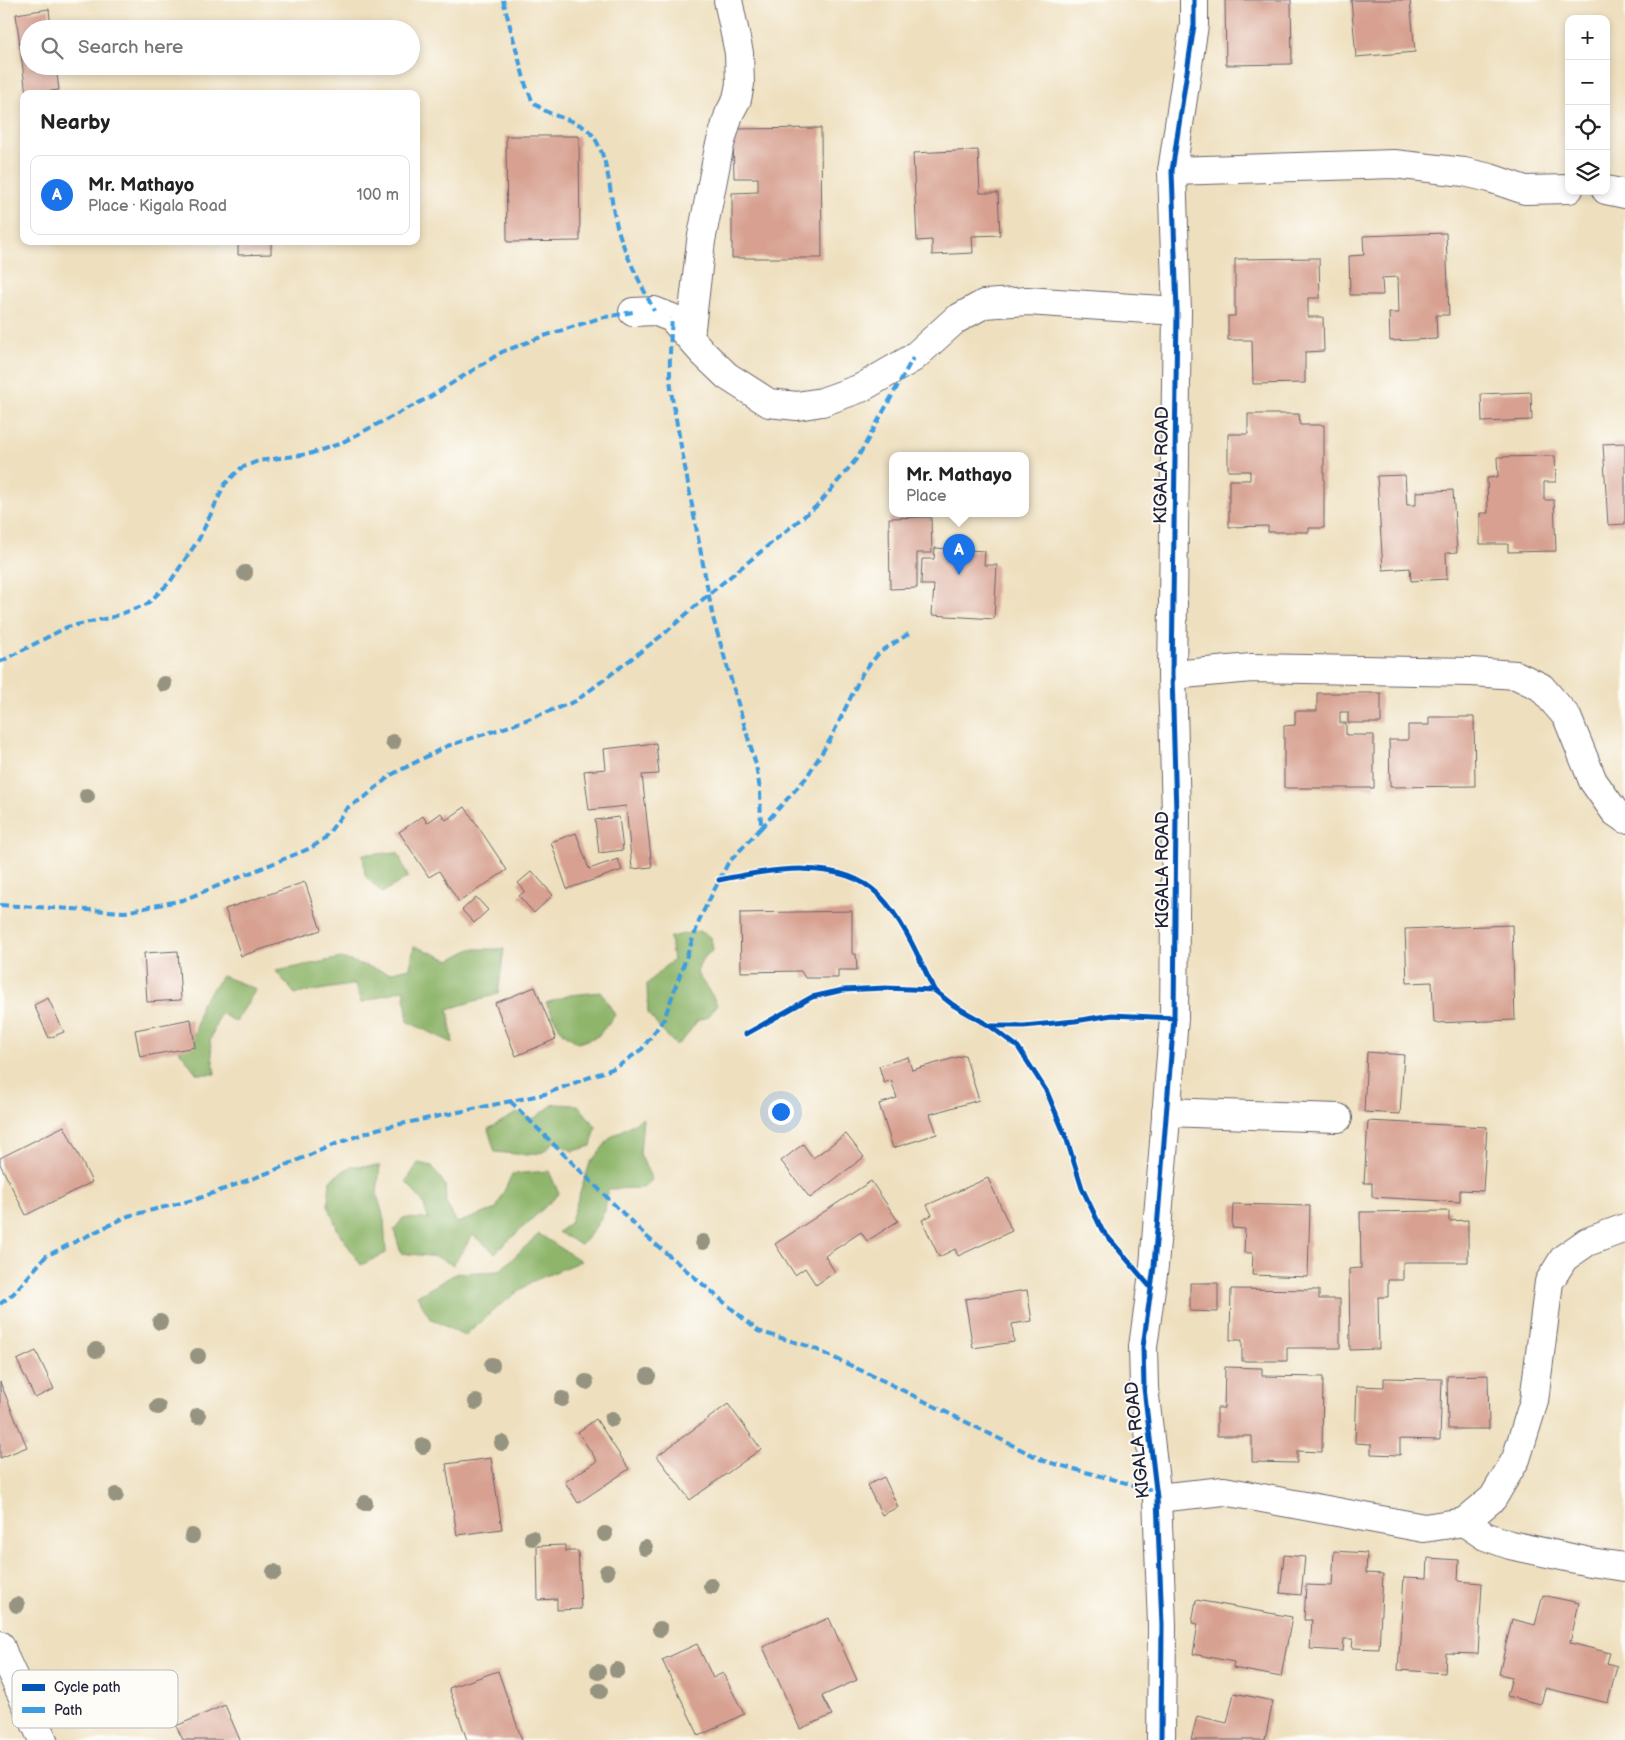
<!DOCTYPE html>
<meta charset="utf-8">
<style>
:root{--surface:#fff;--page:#f6f6f6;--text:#222;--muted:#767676;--line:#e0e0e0;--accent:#1a73e8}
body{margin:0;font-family:"Balsamiq Sans",sans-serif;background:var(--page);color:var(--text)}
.controls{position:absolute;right:15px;top:15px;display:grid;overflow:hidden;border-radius:10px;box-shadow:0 2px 8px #0003}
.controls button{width:45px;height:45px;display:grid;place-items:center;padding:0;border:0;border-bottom:1px solid var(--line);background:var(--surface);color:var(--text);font:25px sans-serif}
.you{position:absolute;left:780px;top:1111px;width:18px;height:18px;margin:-12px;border:4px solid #fff;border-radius:50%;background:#1a73e8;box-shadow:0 0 0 8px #1a73e833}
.badge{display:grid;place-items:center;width:32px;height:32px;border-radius:50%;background:var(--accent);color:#fff;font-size:16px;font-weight:700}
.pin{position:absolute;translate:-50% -41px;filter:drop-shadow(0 1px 2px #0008)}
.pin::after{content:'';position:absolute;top:26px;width:18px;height:15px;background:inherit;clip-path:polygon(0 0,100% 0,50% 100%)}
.popup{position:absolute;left:889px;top:452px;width:140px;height:65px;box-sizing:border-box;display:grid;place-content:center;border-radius:10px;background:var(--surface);filter:drop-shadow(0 1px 4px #0005);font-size:16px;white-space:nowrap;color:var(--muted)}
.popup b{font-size:19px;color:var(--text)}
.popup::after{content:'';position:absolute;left:50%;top:100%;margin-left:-10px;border:10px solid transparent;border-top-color:var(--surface)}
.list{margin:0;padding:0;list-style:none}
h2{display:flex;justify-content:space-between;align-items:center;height:65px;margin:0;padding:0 20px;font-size:21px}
h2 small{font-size:16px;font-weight:400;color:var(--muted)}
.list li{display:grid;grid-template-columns:32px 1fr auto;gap:15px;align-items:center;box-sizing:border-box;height:80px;margin:0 10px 10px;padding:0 10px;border:1px solid var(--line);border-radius:10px}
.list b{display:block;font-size:19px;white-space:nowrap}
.list p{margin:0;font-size:16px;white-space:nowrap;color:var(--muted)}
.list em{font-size:16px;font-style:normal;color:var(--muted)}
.icon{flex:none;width:28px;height:28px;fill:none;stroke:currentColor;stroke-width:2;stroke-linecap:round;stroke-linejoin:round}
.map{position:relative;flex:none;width:1625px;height:1740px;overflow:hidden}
.search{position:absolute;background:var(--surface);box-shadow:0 2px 8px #0003;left:20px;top:20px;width:400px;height:55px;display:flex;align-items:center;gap:12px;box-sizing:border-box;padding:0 18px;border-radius:28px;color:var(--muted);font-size:19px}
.panel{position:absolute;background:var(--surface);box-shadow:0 2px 8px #0003;left:20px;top:90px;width:400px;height:155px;border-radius:10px}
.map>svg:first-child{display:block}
.forest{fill:#8eb56a;stroke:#586c52}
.building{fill:#d7a090}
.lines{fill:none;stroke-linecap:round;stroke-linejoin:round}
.street-casing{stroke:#696469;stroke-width:30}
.street{stroke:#fff;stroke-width:28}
.quiet{stroke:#3c9ce2;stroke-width:4;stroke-dasharray:8 4;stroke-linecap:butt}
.cycleway-casing{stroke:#fdfcf7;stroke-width:8}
.cycleway{stroke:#0057b8;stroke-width:5}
.tree{fill:#969480}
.labels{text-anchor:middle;stroke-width:4;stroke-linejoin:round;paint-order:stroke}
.street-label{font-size:18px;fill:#22223b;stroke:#fdfcf7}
.key{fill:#fdfcf7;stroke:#bbbbbf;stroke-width:1}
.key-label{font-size:14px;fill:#22223b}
</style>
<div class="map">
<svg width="1625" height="1740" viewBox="0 0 1625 1740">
<rect width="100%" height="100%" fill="#fdfcf7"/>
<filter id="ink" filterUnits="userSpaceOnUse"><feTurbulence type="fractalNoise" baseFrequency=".02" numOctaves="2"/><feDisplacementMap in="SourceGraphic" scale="10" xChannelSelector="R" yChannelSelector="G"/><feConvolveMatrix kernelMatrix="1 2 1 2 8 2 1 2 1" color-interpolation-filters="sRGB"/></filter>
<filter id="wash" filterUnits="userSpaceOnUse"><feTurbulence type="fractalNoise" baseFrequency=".0096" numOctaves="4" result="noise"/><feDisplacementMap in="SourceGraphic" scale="20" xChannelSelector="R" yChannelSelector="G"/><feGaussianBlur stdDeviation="1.12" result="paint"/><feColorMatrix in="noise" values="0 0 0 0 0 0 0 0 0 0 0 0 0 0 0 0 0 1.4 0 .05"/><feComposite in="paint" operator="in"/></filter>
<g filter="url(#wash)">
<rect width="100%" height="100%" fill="#eedfbe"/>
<g class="forest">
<polygon points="398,853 408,877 382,893 365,876 363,854"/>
<path d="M 699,931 L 711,937 L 713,950 L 702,959 L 697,973 C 704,985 712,993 717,1005 L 708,1017 L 697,1021 L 684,1039 L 676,1045 L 661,1030 L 648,1013 L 647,984 L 664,967 L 673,961 L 670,937 Z"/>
<polygon points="414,946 450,960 471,949 504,949 498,994 448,1009 453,1043 408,1022 404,989 361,1003 356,984 295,994 276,971 341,958 388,973 410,968"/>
<polygon points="222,976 256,989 236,1022 220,1013 210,1041 215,1074 197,1074 175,1045 195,1033 201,1004"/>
<polygon points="601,992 615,1015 598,1036 578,1043 562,1032 546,1003 570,995"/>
<polygon points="554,1104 578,1105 596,1127 591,1146 573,1151 554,1142 543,1152 527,1155 495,1152 488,1129 517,1113 533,1119"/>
<polygon points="643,1118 640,1154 652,1180 643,1188 608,1189 605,1211 593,1231 581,1245 558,1232 570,1223 590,1163 611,1137"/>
<polygon points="418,1163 432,1166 445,1185 446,1203 457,1223 496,1209 512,1174 549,1171 559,1194 495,1253 473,1235 453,1265 437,1257 401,1253 394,1230 403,1218 428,1219 423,1202 406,1182"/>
<polygon points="351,1166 380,1166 377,1194 384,1219 386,1253 361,1265 338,1231 328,1205 330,1180"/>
<polygon points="539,1234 581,1261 531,1282 500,1305 464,1336 430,1318 417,1296 457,1273 499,1271"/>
</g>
<g id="blocks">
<g class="building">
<polygon points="1225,0 1291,0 1292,64 1226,65"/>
<polygon points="1351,0 1410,0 1415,52 1356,57"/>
<polygon points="49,9 51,29 29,29 29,66 56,66 59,90 26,94 16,14"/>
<polygon points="821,128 822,258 732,258 732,193 758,192 758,178 734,178 733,129"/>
<polygon points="506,136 579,136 580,241 507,242"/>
<polygon points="978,150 980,193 998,193 1000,235 972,236 973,253 932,255 932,240 917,241 913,153"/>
<polygon points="1446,233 1449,315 1436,315 1437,339 1390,341 1389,313 1399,313 1398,277 1382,278 1383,295 1350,295 1349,256 1364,255 1363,236"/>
<polygon points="238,241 271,241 271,254 238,255"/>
<polygon points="1319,258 1320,298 1308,298 1308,317 1323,317 1324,351 1305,352 1305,383 1253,384 1252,340 1228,340 1228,316 1235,316 1235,259"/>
<polygon points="1531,392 1532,420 1482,422 1481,394"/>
<polygon points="1248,414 1299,414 1300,425 1324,425 1324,528 1309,528 1309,532 1268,532 1268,526 1229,527 1229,480 1250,480 1250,471 1228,471 1228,434 1248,434"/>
<polygon points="1625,443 1625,524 1608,525 1603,444"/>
<polygon points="1555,456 1556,482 1544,482 1544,500 1554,500 1556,551 1508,552 1508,544 1480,544 1480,513 1488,513 1487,478 1498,477 1497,457"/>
<polygon points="1405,475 1407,505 1416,505 1416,492 1453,490 1457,552 1446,553 1447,579 1411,581 1410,568 1383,570 1377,476"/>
<polygon points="931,517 932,553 917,553 917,588 890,589 889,518"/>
<polygon points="935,548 985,551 984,565 997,565 994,619 932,615 934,585 921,585 922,559 934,559"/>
<polygon points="1317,693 1381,693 1381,723 1348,723 1348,712 1340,712 1340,723 1346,723 1346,735 1374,735 1374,788 1284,788 1284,726 1295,725 1295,711 1317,711"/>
<polygon points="1429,717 1474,717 1475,786 1390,787 1389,740 1408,740 1408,725 1429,725"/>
<polygon points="656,743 659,774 642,775 652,867 632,869 626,806 589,810 584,771 606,769 604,749"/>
<polygon points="465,807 507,870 459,902 439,871 429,877 399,832 423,816 427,823 441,813 446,820"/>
<polygon points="619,817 623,850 599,853 595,820"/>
<polygon points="576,833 589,869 618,859 622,870 567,889 551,842"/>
<polygon points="532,871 553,895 534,913 519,896 525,891 518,883"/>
<polygon points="305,882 321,930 241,956 225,909"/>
<polygon points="476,897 488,910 474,923 462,910"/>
<polygon points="852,911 852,954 856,954 857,970 838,970 838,978 805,978 801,971 741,972 740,913"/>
<polygon points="1512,925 1515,1020 1434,1023 1432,982 1407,983 1405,929"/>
<polygon points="178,951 181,1000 147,1002 144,953"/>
<polygon points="535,987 556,1039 516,1056 495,1003"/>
<polygon points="48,998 64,1032 49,1038 34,1005"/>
<polygon points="191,1019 195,1047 140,1057 135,1030"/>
<polygon points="1367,1052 1404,1055 1400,1114 1364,1112"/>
<polygon points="965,1055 979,1100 930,1114 937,1134 893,1148 879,1104 897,1098 891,1080 884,1083 879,1066 908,1057 912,1070"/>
<polygon points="1368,1121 1487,1127 1483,1191 1460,1190 1460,1202 1372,1197 1372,1183 1364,1183"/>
<polygon points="64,1126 92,1182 26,1215 0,1164 0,1158"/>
<polygon points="846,1134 864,1157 810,1198 781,1161 803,1144 813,1158"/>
<polygon points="988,1178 1012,1231 958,1256 955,1249 939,1257 922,1220 932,1215 927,1205"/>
<polygon points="871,1181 898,1221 867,1241 861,1232 825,1256 835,1272 816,1285 805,1268 795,1275 775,1244"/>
<polygon points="1233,1204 1310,1206 1308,1277 1252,1275 1253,1253 1244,1253 1245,1229 1232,1228"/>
<polygon points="1449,1211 1449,1221 1468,1220 1468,1262 1403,1262 1403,1280 1388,1280 1388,1297 1378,1297 1379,1349 1350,1350 1349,1269 1361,1268 1360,1212"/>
<polygon points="1190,1283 1218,1283 1218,1312 1190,1311"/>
<polygon points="1231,1289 1319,1290 1319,1299 1340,1299 1340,1348 1287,1348 1287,1361 1242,1361 1242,1340 1230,1340"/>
<polygon points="1027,1290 1032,1321 1012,1324 1014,1342 973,1348 965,1299"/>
<polygon points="36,1351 54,1389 35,1398 17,1360"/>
<polygon points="1225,1367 1262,1368 1262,1376 1323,1377 1322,1452 1297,1451 1297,1463 1252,1462 1252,1436 1217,1436 1217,1408 1224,1408"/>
<polygon points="1488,1375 1489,1429 1448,1429 1447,1376"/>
<polygon points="1384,1378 1442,1379 1440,1440 1400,1439 1400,1455 1371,1454 1371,1444 1355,1443 1357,1386 1384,1387"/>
<polygon points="0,1382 27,1447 0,1458"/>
<polygon points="728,1404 761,1449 690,1500 657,1456"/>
<polygon points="596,1419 629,1469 578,1503 565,1482 597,1461 578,1432"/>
<polygon points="491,1458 502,1529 457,1535 446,1464"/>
<polygon points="884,1477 898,1507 882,1515 867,1485"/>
<polygon points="565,1545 565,1551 578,1551 581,1609 557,1610 557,1599 538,1600 537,1546"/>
<polygon points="1334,1551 1367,1553 1366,1573 1383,1574 1379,1649 1352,1648 1353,1639 1344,1639 1343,1651 1310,1649 1312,1620 1304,1620 1306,1585 1332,1586"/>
<polygon points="1284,1555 1305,1557 1301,1595 1280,1593"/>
<polygon points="1428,1558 1459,1560 1458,1581 1482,1583 1478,1654 1446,1653 1445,1673 1398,1670 1404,1577 1427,1578"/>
<polygon points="1543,1595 1579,1603 1570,1643 1610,1653 1607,1663 1617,1666 1608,1703 1545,1688 1541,1704 1507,1696 1512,1677 1499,1674 1512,1619 1535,1625"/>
<polygon points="1196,1600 1292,1617 1281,1677 1233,1668 1234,1662 1193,1654 1198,1624 1192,1623"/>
<polygon points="829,1618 857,1680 822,1696 832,1715 800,1729 763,1647"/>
<polygon points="697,1644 713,1678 723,1673 744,1714 699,1736 662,1660"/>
<polygon points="498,1671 522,1740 467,1740 449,1688"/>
<polygon points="1234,1693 1273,1701 1265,1740 1191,1740 1197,1716 1227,1723"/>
<polygon points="225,1705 240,1740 183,1740 176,1726"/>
</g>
</g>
</g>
<g filter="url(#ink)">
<use href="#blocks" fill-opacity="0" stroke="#696469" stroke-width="1"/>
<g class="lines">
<defs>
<g id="street">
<polyline points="1172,171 1394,164 1464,172 1490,178 1525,190 1569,189"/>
<polyline points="1606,190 1625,194"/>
<polyline points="633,312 654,311 672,318 703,353 727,376 769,403 797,406 822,402 861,388 913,358 955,320 984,304 1027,301 1177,311"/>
<polyline points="690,337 701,241 719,148 729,114 737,99 740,84 739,53 728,0"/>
<polyline points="1172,675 1252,668 1472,672 1516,675 1541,687 1567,717 1593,781 1615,812 1625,819"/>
<polyline points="1166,1112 1338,1118"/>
<polyline points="1157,1498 1224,1491 1424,1528 1464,1522 1493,1498 1516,1459 1534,1401 1549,1282 1564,1258 1587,1242 1625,1228"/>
<polyline points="1464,1522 1485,1536 1510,1545 1590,1562 1625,1567"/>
<polyline points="0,1645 6,1661 43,1740"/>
<polyline points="1161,1740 1162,1625 1157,1498 1144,1388 1143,1347 1154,1266 1174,1018 1176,813 1172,675 1177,311 1172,171 1194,25 1194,0"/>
</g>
</defs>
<use href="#street" class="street-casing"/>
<use href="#street" class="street"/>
<g class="quiet">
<path d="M 503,0 L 526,86 C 528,90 530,96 532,100 C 547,120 580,116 594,137 C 611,164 609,197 617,226 C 625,256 641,283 654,311"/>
<polyline points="0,662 67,627 113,617 147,604 170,582 199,539 225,484 241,468 258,461 309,454 339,444 430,397 502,352 541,337 600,318 633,312"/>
<polyline points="761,828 806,778 831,738 863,672 880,652 910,633"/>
<polyline points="0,905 125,912 183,900 311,848 325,838 347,808 365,797 391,775 447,746 510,726 576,701 665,633 709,594 819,504 858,457 913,358"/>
<polyline points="510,1101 647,1237 758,1331 811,1347 888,1383 1044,1461 1156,1491"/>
<path d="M 0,1304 L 14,1293 L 46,1256 L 128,1216 L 197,1199 L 270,1172 L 333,1145 L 377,1129 L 545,1094 L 617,1067 L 642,1049 L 664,1019 L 701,916 L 728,863 L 761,828 L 760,790 L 756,765 L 713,618 L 673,403 C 668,374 670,347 672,318"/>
</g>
<defs>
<g id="cycleway">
<path d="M 719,880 C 767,870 841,856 879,895 C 903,919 920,960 934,990"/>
<polyline points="990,1026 1018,1047 1047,1092 1067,1140 1082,1188 1102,1230 1151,1288"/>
<polyline points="746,1034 812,997 843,990 885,988 934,990 953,1005 990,1026 1024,1026 1075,1021 1112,1015 1174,1018"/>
<polyline points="1161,1740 1162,1625 1157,1498 1144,1388 1143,1347 1154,1266 1174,1018 1176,813 1172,675 1177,311 1172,171 1194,25 1194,0"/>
</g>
</defs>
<use href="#cycleway" class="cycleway-casing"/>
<use href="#cycleway" class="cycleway"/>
</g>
<g class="tree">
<circle cx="245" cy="573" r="8"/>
<circle cx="164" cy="684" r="8"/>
<circle cx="393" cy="742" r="8"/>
<circle cx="87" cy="796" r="8"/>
<circle cx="703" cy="1242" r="8"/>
<circle cx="160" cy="1322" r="8"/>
<circle cx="96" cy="1350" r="8"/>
<circle cx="198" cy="1356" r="8"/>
<circle cx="492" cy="1365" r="8"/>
<circle cx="648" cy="1376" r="8"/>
<circle cx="586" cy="1382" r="8"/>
<circle cx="562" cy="1399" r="8"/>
<circle cx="476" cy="1402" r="8"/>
<circle cx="158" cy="1407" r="8"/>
<circle cx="198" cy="1416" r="8"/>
<circle cx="612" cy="1419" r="8"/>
<circle cx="502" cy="1443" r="8"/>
<circle cx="423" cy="1446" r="8"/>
<circle cx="116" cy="1495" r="8"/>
<circle cx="365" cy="1503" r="8"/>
<circle cx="605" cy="1534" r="8"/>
<circle cx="192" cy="1536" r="8"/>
<circle cx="532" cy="1538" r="8"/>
<circle cx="645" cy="1548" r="8"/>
<circle cx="274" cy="1572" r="8"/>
<circle cx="607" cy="1572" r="8"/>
<circle cx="711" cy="1586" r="8"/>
<circle cx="17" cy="1605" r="8"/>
<circle cx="660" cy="1629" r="8"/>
<circle cx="617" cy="1670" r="8"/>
<circle cx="598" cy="1672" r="8"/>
<circle cx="600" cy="1691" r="8"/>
<circle cx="51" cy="1700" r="8"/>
</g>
</g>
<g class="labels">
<g class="street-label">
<text transform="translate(1161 465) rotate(-89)" y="6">KIGALA ROAD</text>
<text transform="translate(1162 870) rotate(-90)" y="6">KIGALA ROAD</text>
<text transform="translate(1137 1440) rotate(-96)" y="6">KIGALA ROAD</text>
</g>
</g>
<rect x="12" y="1670" width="166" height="58" rx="8" class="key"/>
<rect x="22" y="1684" width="23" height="7" fill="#0057b8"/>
<rect x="22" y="1707" width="23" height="6" fill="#3c9ce2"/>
<g class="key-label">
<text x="54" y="1692">Cycle path</text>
<text x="54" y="1715">Path</text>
</g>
</svg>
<div class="controls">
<button>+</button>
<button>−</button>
<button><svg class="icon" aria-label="locate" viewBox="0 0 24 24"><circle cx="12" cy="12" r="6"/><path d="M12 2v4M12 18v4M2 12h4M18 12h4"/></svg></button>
<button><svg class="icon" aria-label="layers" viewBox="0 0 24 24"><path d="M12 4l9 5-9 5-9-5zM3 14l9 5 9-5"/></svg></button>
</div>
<div class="you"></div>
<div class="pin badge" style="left:959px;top:575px">A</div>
<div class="popup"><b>Mr. Mathayo</b>Place</div>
<div class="search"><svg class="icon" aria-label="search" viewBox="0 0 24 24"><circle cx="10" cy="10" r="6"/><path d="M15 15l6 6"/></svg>Search here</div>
<section class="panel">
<h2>Nearby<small></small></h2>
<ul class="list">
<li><span class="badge">A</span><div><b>Mr. Mathayo</b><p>Place · Kigala Road</p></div><em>100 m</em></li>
</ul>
</section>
</div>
